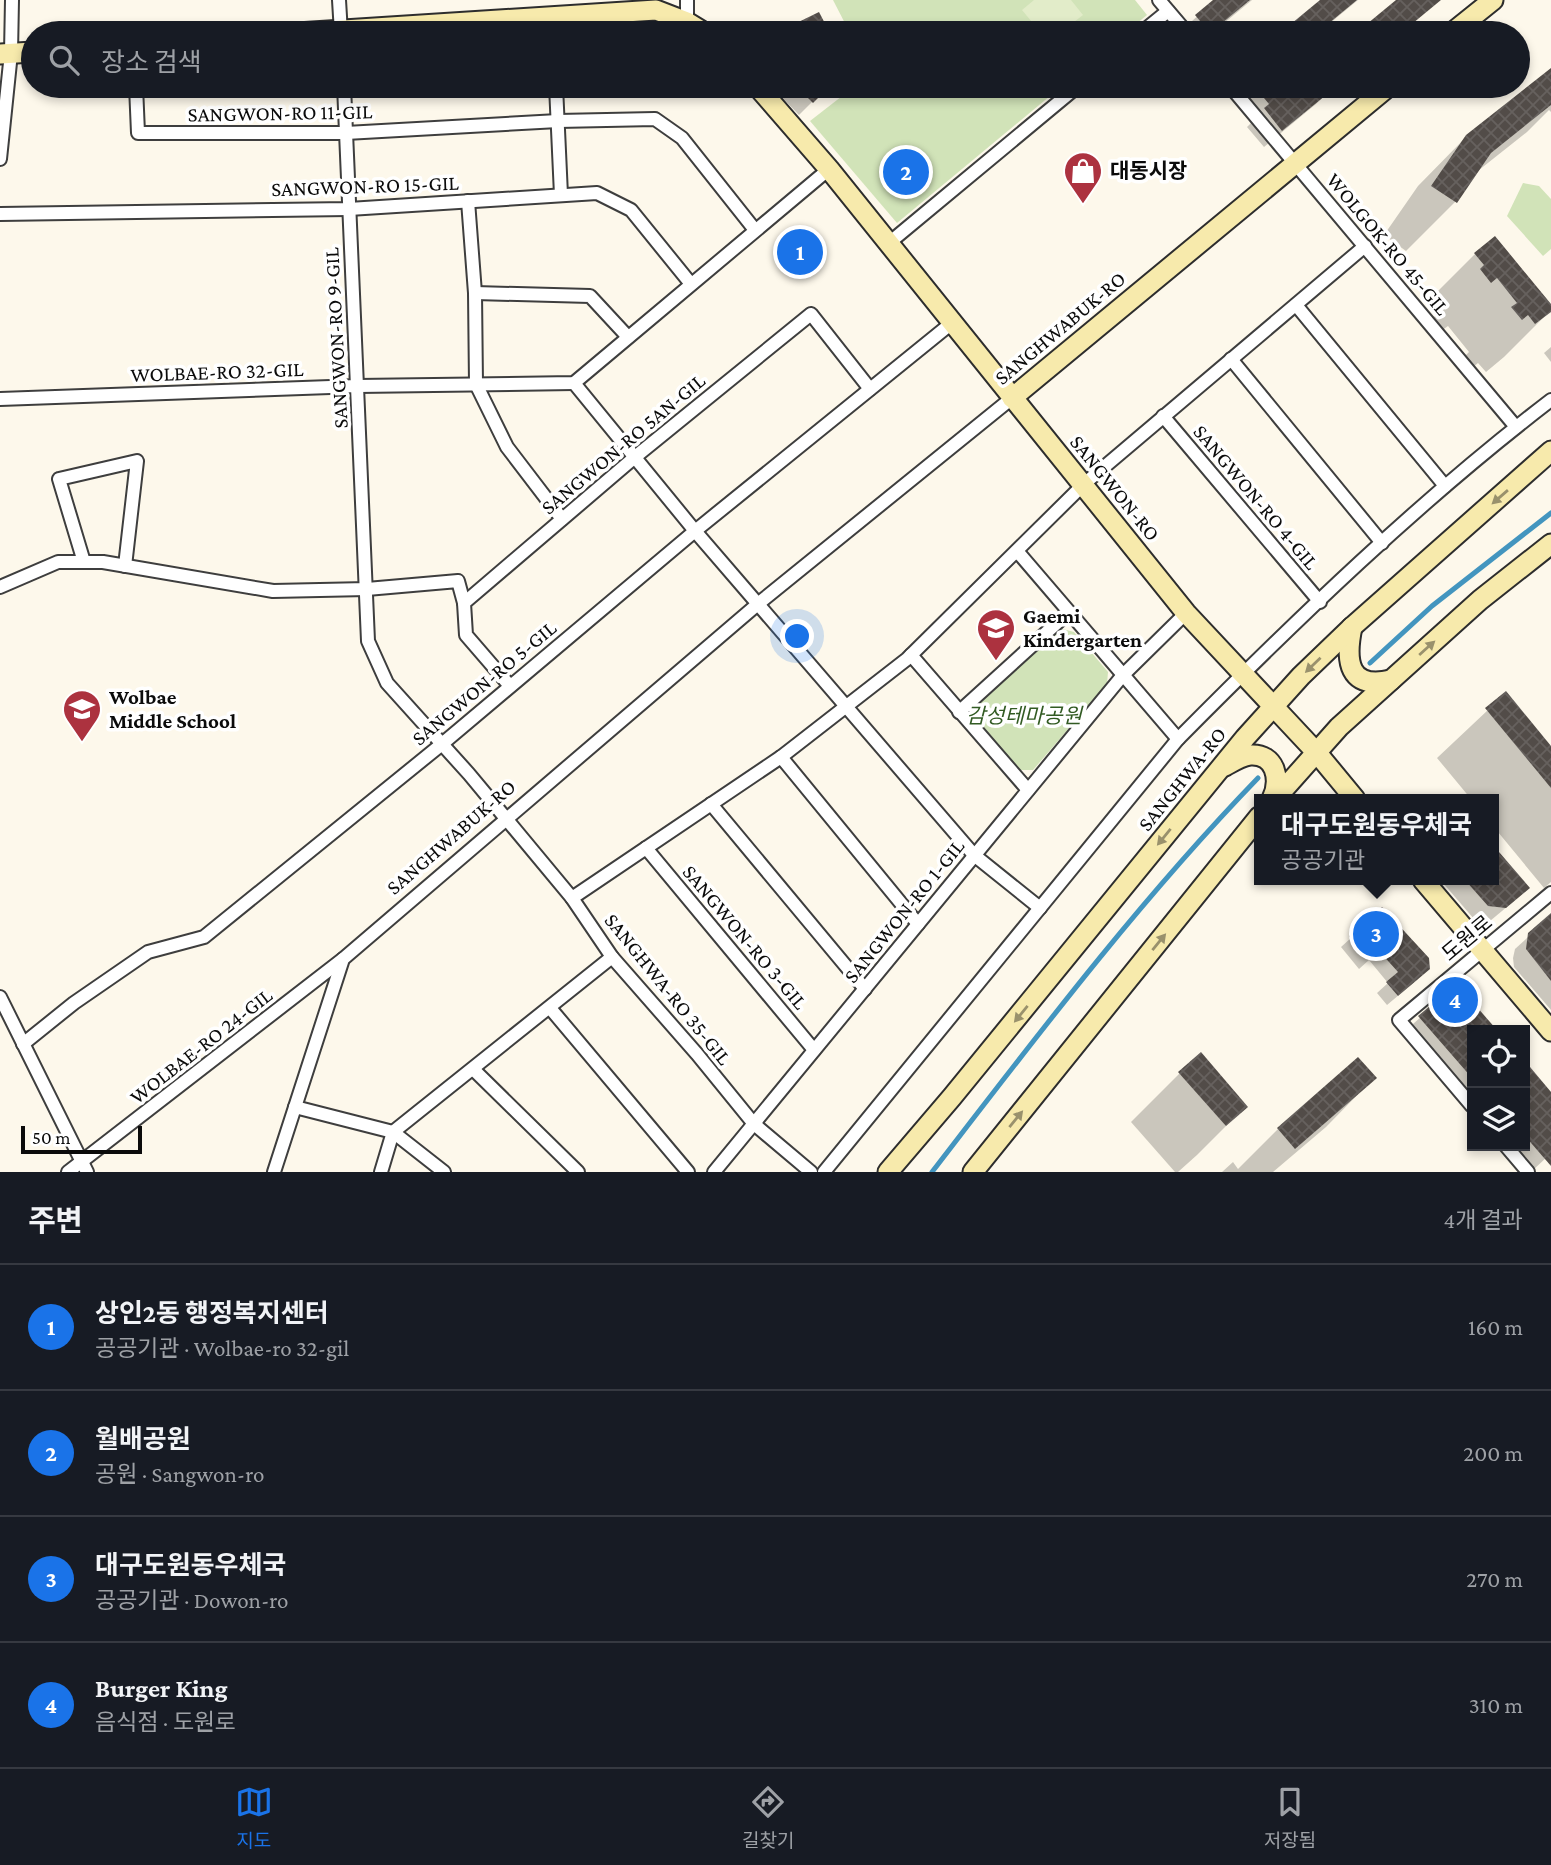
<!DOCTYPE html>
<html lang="ko">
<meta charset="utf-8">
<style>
:root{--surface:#171b24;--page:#20242c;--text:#f1f3f6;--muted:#9ea1a6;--line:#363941;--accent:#1a73e8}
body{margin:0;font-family:"Crimson Pro","Noto Sans KR",serif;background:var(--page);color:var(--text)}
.controls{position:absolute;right:21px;bottom:21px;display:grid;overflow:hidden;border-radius:0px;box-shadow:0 4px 10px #0003}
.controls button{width:63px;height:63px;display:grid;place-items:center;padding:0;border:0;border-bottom:2px solid var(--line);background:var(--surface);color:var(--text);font:35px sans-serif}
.scale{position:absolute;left:21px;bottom:18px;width:121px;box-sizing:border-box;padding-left:7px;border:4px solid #0b0b0b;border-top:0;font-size:19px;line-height:24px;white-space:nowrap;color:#0b0b0b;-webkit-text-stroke:5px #fff;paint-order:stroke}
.you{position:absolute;left:798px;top:637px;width:24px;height:24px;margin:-18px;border:5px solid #fff;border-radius:50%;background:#1a73e8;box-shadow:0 0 0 10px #1a73e833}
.badge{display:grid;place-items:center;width:46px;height:46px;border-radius:50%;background:var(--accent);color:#fff;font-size:23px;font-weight:700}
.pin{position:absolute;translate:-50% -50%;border:4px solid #fff;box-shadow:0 2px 7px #0006}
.popup{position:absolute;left:1254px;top:794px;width:245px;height:91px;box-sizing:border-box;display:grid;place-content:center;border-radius:0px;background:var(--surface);filter:drop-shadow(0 2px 5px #0005);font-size:23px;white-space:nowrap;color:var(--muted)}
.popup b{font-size:26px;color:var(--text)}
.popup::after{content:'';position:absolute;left:50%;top:100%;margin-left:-14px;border:14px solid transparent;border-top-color:var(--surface)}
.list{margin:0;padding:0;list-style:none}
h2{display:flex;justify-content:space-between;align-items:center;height:91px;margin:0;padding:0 28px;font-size:30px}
h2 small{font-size:23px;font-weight:400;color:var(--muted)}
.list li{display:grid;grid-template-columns:46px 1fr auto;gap:21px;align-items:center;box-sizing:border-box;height:126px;padding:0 28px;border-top:2px solid var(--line)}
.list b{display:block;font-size:26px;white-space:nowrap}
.list p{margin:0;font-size:23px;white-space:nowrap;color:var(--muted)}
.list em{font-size:23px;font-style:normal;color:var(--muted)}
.icon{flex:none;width:38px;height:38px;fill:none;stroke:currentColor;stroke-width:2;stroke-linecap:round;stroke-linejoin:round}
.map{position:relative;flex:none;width:1551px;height:1172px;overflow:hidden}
.search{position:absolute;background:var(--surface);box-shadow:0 4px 10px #0003;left:21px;right:21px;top:21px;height:77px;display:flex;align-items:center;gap:18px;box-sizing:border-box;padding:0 24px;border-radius:38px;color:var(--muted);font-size:26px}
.sheet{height:595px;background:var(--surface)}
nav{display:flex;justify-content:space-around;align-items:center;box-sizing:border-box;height:98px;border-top:2px solid var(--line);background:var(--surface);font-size:19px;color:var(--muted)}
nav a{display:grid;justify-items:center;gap:4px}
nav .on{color:var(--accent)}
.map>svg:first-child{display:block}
.park{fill:#d1e3b8}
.pitch{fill:#e2ecc9}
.shadow{fill:#0003}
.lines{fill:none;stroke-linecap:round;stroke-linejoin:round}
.stream{stroke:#4395bf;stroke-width:5}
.building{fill:url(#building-cross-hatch)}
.street-casing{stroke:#3e3e3e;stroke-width:16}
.secondary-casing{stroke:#2d2d2d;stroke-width:23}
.street{stroke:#fff;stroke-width:12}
.secondary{stroke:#f7eaac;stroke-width:19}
.oneway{fill:#99916c}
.labels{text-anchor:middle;stroke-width:7;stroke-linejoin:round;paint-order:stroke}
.street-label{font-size:21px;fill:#0b0b0b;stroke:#fff}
.poi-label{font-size:21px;font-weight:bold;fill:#0b0b0b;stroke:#fff;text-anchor:start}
.park-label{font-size:21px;font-style:italic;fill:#325b23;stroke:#fff}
</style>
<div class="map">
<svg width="1551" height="1172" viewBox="0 0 1551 1172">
<defs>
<pattern id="building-cross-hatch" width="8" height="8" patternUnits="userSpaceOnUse" patternTransform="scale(1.75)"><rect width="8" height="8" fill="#524c48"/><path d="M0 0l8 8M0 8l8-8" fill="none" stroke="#66615e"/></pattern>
</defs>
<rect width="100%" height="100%" fill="#fdf8eb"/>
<g class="park">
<polygon points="833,0 1135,0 1147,15 1125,33 850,33"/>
<polygon points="855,86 1062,86 897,223 810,121"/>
<polygon points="1523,183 1539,186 1551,199 1551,249 1543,256 1507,216"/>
<polygon points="1059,628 1074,632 1108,672 1107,684 1033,770 1018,770 970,718 971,707"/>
</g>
<polygon class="pitch" points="1034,0 1071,0 1083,15 1060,33 1041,33 1022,10"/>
<g class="shadow">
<polygon points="1215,0 1252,0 1212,33 1179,33"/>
<polygon points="1322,0 1358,0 1318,33 1282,33"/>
<polygon points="1551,70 1551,112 1549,110 1527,132 1474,174 1455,202 1406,251 1384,235 1418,186 1467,136"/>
<polygon points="761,86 822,86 825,89 799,115 774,89 765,94"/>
<polygon points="1222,86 1334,86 1316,104 1264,147 1247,127 1252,122"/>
<polygon points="1475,254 1551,307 1551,310 1504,357 1486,372 1478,363 1472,368 1464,357 1469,352 1448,326 1441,331 1432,319 1436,315 1426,303"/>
<polygon points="1551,347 1551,362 1544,353"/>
<polygon points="1506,693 1551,748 1551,882 1544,888 1493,826 1493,799 1471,799 1437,758"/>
<polygon points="1447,880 1493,880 1514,901 1490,921 1474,919 1443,883"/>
<polygon points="1382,910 1418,979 1387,1005 1377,993 1388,983 1369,960 1359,969 1341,947"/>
<polygon points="1551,916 1551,1010 1514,967 1513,958 1515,949"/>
<polygon points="1449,992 1462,992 1495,1030 1472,1030 1472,1109 1404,1032"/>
<polygon points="1525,1064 1551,1094 1551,1159 1548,1156 1531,1172 1505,1146 1525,1146"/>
<polygon points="1180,1073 1246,1106 1197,1155 1178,1172 1175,1172 1131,1122"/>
<polygon points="1374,1078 1326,1127 1273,1172 1222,1172 1233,1162 1238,1169 1278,1129"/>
</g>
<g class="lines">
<g class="stream">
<polyline points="1370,663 1432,606 1551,513"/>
<path d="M 932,1172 C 1036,1037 1139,901 1258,778"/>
</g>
</g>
<g class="building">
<polygon points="1213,0 1250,0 1210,33 1195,15"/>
<polygon points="1320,0 1357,0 1317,33 1280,33"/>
<polygon points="1396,0 1441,0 1401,33 1356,33"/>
<polygon points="819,12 830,33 776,33"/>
<polygon points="1551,68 1551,105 1491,153 1457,203 1431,186 1466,135"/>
<polygon points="796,86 830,86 813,103"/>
<polygon points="1254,86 1337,86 1282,131 1264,108 1269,104"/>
<polygon points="1495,236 1551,304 1551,312 1535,324 1528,315 1522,320 1511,307 1517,303 1497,278 1491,283 1480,269 1484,265 1474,253"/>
<polygon points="1506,691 1551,746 1551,788 1485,708"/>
<polygon points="1493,845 1530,888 1506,908 1488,906 1465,880 1493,880"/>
<polygon points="1382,907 1429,958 1430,969 1398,996 1386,982 1398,972 1380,952 1370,960 1349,936"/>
<polygon points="1551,913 1551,981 1526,949 1528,933"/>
<polygon points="1462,990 1497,1030 1472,1030 1472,1078 1418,1016 1448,991"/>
<polygon points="1201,1052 1248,1107 1226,1126 1178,1072"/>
<polygon points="1358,1057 1377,1078 1295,1149 1277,1128"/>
<polygon points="1525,1061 1551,1092 1551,1166 1525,1136"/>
</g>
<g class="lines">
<defs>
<g id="street">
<polyline points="339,0 341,33"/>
<polyline points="1159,0 1187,33"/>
<polyline points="687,22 687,0"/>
<polyline points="1141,33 1168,11"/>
<polyline points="136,86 138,133 346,133 558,121 655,119 682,138 755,230"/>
<polyline points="344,86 368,641 387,683 469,774 572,898 612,957 697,1054 754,1124 811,1172"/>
<polyline points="556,86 561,195"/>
<polyline points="1230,86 1516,427"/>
<polyline points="0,159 11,53 12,0"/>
<polyline points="468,201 475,293 476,384 507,447 562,519"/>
<polyline points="0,214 349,209 597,193 631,210 691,284"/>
<polyline points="889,243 1078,86"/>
<polyline points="475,293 590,296 628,337"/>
<polyline points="1296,305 1445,486"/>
<polyline points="1231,359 1382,543"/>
<polyline points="574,383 695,531 974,855 1040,908"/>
<polyline points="0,399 358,386 574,383 829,169"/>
<polyline points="1163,416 1320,602"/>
<polyline points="1017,551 1178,739"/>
<polyline points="84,562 59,479 137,461 125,566"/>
<polyline points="0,587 58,562 103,562 273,591 367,589 458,581 464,603"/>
<polyline points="911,655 1028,790"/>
<polyline points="510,686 466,635 464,603 635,457 811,314 870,389"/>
<polyline points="959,712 1069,612"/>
<polyline points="781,757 918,924"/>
<polyline points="711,804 865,989"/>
<polyline points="646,848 814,1050"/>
<polyline points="572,898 781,757 907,659 1084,484 1365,246"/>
<polyline points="0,997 87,1172"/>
<polyline points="550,1008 688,1172"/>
<polyline points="23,1044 74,1003 148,952 204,937 442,744 695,531 953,322"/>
<polyline points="473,1069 578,1172"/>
<polyline points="1472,1106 1399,1020 1551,893"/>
<polyline points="295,1107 393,1132 444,1172"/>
<polyline points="1506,1146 1528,1172"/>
<polyline points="68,1172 343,959"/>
<polyline points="274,1172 343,959 759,603 1012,398"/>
<polyline points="381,1172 393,1132 612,957"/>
<polyline points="714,1172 1123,675 1186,613"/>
<path d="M 824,1172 L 1178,739 C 1296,620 1418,502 1551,400"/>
</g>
<g id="secondary">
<polyline points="297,33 656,10 687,22 705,33"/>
<polyline points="1452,33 1493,0"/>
<polyline points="0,54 33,52"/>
<polyline points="757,86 829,169 1186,613 1317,753 1355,799"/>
<polyline points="1012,398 1389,86"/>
<path d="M 1352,627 C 1345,661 1348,690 1391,680"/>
<path d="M 1225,766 C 1232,762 1241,756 1250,755 C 1276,753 1281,780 1272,799"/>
<polyline points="1275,799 1339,727 1480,600 1551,544"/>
<polyline points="1423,880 1551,1031"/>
<polyline points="888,1172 952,1097 1245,738 1301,676 1352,627 1551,451"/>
<polyline points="973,1172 1259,817"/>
</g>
</defs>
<use href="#street" class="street-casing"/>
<use href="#secondary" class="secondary-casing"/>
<use href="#street" class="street"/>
<use href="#secondary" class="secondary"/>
</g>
<defs><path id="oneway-solid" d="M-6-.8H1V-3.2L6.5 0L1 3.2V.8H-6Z" transform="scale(1.75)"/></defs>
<g class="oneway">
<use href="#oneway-solid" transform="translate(1500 497) rotate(139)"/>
<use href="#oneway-solid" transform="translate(1427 648) rotate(-42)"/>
<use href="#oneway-solid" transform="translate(1313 665) rotate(136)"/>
<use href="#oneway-solid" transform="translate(1164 837) rotate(129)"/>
<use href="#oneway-solid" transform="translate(1159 942) rotate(-51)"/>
<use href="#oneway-solid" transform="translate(1021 1014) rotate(129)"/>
<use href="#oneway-solid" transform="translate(1016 1119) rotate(-51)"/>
</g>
<defs>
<symbol id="shop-pin" viewBox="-11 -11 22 30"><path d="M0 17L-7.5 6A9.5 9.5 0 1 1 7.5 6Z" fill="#ac323f" stroke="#fff"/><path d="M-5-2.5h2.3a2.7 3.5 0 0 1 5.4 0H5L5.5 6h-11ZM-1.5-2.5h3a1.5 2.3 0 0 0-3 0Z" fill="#fff"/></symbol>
<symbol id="school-pin" viewBox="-11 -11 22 30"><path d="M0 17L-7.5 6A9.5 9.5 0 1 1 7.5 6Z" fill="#ac323f" stroke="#fff"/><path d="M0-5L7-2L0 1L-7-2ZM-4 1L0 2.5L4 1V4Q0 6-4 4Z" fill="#fff"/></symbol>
</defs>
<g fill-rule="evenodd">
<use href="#shop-pin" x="1061" y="149" width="44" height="60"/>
<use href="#school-pin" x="974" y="606" width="44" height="60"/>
<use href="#school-pin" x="60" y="687" width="44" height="60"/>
</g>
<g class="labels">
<g class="street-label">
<text transform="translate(280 113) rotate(-1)" y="7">SANGWON-RO 11-GIL</text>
<text transform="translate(365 186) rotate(-2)" y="7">SANGWON-RO 15-GIL</text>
<text transform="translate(1388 244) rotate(50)" y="7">WOLGOK-RO 45-GIL</text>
<text transform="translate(1060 328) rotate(-40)" y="7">SANGHWABUK-RO</text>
<text transform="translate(336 338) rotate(-93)" y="7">SANGWON-RO 9-GIL</text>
<text transform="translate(217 372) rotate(-2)" y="7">WOLBAE-RO 32-GIL</text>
<text transform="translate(623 444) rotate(-40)" y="7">SANGWON-RO 5AN-GIL</text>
<text transform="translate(1115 488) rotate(51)" y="7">SANGWON-RO</text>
<text transform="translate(1256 497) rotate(50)" y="7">SANGWON-RO 4-GIL</text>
<text transform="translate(484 683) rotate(-40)" y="7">SANGWON-RO 5-GIL</text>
<text transform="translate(1182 779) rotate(-51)" y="7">SANGHWA-RO</text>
<text transform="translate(451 837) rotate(-41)" y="7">SANGHWABUK-RO</text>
<text transform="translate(904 911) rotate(-51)" y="7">SANGWON-RO 1-GIL</text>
<text transform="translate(745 937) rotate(50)" y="7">SANGWON-RO 3-GIL</text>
<text transform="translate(1467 938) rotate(-40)" y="7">도원로</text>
<text transform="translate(668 989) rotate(51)" y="7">SANGHWA-RO 35-GIL</text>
<text transform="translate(201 1046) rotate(-38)" y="7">WOLBAE-RO 24-GIL</text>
</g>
<g class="poi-label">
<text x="1110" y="178">대동시장</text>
<text x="1023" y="623">Gaemi<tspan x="1023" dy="24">Kindergarten</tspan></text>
<text x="109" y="704">Wolbae<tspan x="109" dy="24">Middle School</tspan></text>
</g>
<g class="park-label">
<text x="1024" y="723">감성테마공원</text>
</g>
</g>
</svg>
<div class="controls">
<button><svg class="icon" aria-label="locate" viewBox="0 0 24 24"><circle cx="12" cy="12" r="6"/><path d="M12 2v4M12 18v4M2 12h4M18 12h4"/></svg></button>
<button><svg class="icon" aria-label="layers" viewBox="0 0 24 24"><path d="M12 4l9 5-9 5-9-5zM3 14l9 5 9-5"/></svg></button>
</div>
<div class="scale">50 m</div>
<div class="you"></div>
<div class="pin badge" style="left:800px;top:252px">1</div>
<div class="pin badge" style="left:906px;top:172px">2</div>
<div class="pin badge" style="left:1376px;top:934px">3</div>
<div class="popup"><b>대구도원동우체국</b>공공기관</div>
<div class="pin badge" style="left:1455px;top:1000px">4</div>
<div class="search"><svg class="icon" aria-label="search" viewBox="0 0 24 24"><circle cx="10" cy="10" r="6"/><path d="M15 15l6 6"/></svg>장소 검색</div>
</div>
<section class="sheet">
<h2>주변<small>4개 결과</small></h2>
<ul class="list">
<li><span class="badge">1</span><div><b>상인2동 행정복지센터</b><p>공공기관 · Wolbae-ro 32-gil</p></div><em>160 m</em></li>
<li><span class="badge">2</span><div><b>월배공원</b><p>공원 · Sangwon-ro</p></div><em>200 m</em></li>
<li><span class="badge">3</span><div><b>대구도원동우체국</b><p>공공기관 · Dowon-ro</p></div><em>270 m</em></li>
<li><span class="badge">4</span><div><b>Burger King</b><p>음식점 · 도원로</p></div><em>310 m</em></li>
</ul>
</section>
<nav>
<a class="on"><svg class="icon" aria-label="map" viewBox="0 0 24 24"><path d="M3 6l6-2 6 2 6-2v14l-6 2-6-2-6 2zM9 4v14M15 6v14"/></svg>지도</a>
<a><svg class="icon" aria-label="directions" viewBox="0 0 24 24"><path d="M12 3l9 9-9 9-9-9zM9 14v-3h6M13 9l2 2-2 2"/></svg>길찾기</a>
<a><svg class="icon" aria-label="saved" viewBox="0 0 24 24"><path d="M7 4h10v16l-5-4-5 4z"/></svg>저장됨</a>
</nav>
